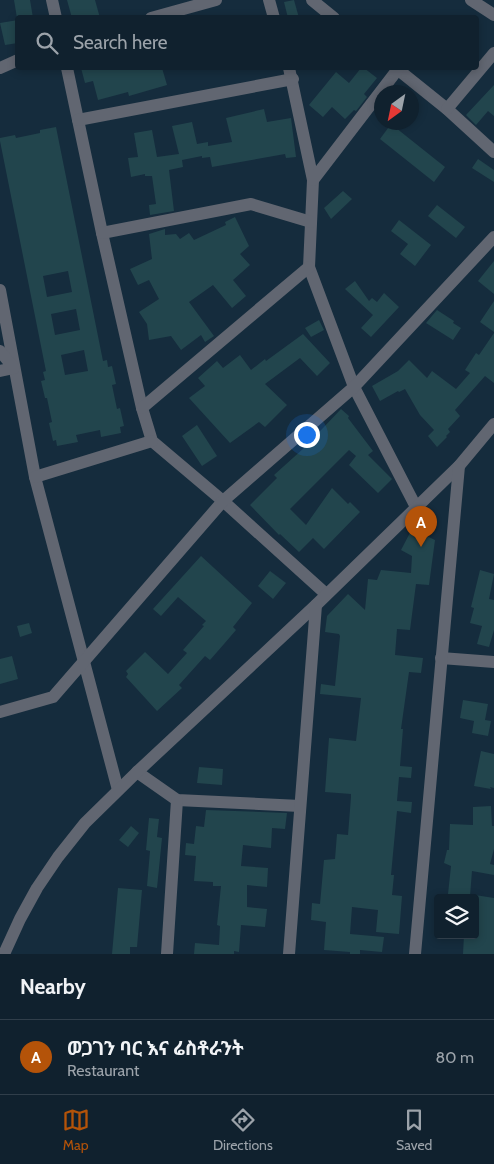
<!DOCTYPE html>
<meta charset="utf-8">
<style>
:root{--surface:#10212e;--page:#192936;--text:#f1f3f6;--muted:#9ca3aa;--line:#303e4a;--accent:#b45309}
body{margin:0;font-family:Cabin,"Noto Sans Ethiopic",sans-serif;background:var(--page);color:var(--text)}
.controls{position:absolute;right:15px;bottom:15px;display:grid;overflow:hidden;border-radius:5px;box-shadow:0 2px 8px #0003}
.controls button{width:45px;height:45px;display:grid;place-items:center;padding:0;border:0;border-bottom:1px solid var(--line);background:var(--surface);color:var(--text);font:25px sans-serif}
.compass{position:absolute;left:374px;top:85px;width:45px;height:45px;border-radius:50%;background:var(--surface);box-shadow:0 2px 8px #0003;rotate:213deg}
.you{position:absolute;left:306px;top:434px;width:18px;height:18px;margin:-12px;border:4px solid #fff;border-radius:50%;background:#1a73e8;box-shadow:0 0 0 8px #1a73e833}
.badge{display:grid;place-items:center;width:32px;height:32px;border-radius:50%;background:var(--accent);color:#fff;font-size:16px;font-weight:700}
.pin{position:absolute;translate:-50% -41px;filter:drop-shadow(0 1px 2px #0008)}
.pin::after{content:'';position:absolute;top:26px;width:18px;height:15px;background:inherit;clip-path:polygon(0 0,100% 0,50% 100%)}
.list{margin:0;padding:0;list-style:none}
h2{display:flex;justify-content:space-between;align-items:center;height:65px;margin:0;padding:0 20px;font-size:21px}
h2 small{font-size:16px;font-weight:400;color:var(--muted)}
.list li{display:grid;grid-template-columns:32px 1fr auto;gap:15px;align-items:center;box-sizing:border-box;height:75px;padding:0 20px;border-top:1px solid var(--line)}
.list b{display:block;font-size:19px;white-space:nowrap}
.list p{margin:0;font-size:16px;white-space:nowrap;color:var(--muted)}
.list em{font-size:16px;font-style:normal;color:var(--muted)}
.icon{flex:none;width:28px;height:28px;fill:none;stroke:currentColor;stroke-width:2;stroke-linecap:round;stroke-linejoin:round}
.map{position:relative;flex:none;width:494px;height:954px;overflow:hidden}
.search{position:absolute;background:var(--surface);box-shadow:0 2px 8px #0003;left:15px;right:15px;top:15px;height:55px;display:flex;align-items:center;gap:12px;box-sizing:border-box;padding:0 18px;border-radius:5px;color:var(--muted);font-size:19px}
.sheet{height:140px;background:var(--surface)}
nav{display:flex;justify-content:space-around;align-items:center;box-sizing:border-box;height:70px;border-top:1px solid var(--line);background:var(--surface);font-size:14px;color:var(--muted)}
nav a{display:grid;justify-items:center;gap:2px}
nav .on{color:var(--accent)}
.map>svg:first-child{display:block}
.building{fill:#22454d;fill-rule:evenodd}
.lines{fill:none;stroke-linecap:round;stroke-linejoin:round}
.minor{stroke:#616671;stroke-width:12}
</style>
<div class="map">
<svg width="494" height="954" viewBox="0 0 494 954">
<rect width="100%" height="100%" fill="#152c3d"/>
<g class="building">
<polygon points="14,0 30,0 33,18 17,18"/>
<polygon points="67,0 95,0 100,18 72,18"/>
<polygon points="294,0 299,18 288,18 284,2"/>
<polygon points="18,20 18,43 5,45 0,23"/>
<polygon points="81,68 162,68 167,85 129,96 128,92 98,100 93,81 85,83"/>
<polygon points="361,68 364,68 377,78 364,94 367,97 356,111 354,110 345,119 332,107 323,117 309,105 336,72 349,83"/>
<polygon points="494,85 494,116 488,111 476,125 466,115"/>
<polygon points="264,109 267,122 291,118 296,157 286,158 285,154 212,167 210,157 202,158 202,156 182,160 183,167 169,170 174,211 150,215 149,205 156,204 152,176 145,176 145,174 131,177 128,158 138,157 134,133 152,130 157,157 179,154 172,126 192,122 197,144 208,142 208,146 232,142 226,118"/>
<polygon points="391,124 445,167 434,182 380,139"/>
<path d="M 56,127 L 103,361 L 107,360 L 108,367 L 112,366 L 116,384 L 112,385 L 117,409 L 120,408 L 124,426 L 120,427 L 121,433 L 101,437 L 100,430 L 76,435 L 78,442 L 57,446 L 56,440 L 53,441 L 49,423 L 52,422 L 47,398 L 45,398 L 41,381 L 45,380 L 43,372 L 46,371 L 0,141 L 0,138 L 15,135 L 16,138 L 40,133 L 40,130 ZM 68,271 L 72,292 L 47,297 L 43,276 ZM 76,309 L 80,330 L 55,335 L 51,314 ZM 84,350 L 88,371 L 65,375 L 61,355 Z"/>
<polygon points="478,159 494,170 494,182 472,168"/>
<polygon points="343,191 352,199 331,219 324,208"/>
<polygon points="437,205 465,227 456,238 428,216"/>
<polygon points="235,217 249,246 240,254 250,265 233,280 246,296 232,308 213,285 189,302 214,336 205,342 201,335 181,350 171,336 149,340 147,324 139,312 159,299 149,280 138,285 130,269 152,259 149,234 165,229 165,235 176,234 180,239 189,233 194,240 226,225 225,222"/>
<polygon points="399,220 431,245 415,266 400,254 408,244 391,231"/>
<polygon points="494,261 494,294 478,281"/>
<polygon points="355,281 369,301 372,298 377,302 384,293 399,307 371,337 361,328 373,315 345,289"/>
<polygon points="494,301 494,332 480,322"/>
<polygon points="437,310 454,321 453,323 461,328 453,340 426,323"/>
<polygon points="319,320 324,330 311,337 305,328"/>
<polygon points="494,333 494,383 485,376 455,410 460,416 448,429 450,432 446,436 447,437 437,447 428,436 434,430 420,415 405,389 399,392 398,391 380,401 372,386 398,371 409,360 427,378 432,371 456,389 470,373 465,370 476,353 479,355"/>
<polygon points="303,334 330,363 317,376 300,358 265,384 287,405 265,427 259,422 230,443 189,398 205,386 198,378 217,361 223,368 240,355 251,370 265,359 266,361"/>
<polygon points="341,409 349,416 348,418 373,451 368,455 392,479 378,493 349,465 356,456 349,450 290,509 306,525 332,488 348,504 350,502 360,512 324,549 313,538 299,552 280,534 279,535 250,505 277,478 274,475 304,448"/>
<polygon points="197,425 217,456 202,466 182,436"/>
<polygon points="412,529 435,540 429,585 416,584 410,630 397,629 395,655 423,658 421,673 409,672 401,729 403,729 400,766 412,767 411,778 399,777 397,801 412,802 411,813 397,811 391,875 394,875 392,895 402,896 399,934 376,932 378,910 352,907 350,934 384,937 382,952 360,950 360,954 350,954 350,952 324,950 326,922 311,920 312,903 320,904 324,860 335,859 337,834 348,835 351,797 351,794 325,792 329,738 356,741 361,698 320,694 321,684 335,686 340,636 339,634 325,632 327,616 348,594 365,610 368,579 377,580 381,570 411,573 412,556 401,550"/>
<polygon points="201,556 252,603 233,627 236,630 224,644 210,660 205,656 179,685 182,688 157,711 126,677 128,674 126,671 145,652 168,674 187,653 183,650 204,626 202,625 206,621 178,597 161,616 153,609"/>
<polygon points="480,570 494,574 489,599 494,600 494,630 489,647 477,644 482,626 470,623 474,608 471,607"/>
<polygon points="270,571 286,583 273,599 258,586"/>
<polygon points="29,623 32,633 20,637 17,626"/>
<polygon points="12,656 18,679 0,684 0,659"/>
<polygon points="463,700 488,704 485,720 491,721 488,736 472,733 474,721 460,718"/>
<polygon points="481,751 494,754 494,788 490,787 491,789 474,786"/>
<polygon points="199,767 223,769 222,785 197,783"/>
<polygon points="491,806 492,826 494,826 494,849 490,864 494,865 494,875 472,871 470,896 448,894 451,866 444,863 447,850 449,850 450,824 473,825 473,807"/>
<polygon points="206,810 287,813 285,829 272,828 271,848 243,845 241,866 268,868 267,887 247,885 247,907 267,909 265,927 241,925 239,952 234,951 234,954 194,954 195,943 219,945 220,926 217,925 221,886 213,886 213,882 194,881 196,856 185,855 186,843 194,844 196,826 204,827"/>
<polygon points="149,818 159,819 157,837 162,838 157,888 147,886 150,851 146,850"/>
<polygon points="131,826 139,833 128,847 119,840"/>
<polygon points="118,888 142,890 137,947 130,947 130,954 112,954"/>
<polygon points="475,895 494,898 494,954 463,954 464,935 475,935"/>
</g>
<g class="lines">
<g class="minor">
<polyline points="52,0 56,18"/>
<polyline points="269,0 274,18"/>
<polyline points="312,0 334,18"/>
<polyline points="471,0 494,15"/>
<polyline points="151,18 216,0"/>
<polyline points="0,68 18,60"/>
<polyline points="67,68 102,233 142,408 152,441 223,501 326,594"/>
<polyline points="289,68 313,180 309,267 354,387 416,507"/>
<polyline points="396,68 447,109 494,152"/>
<polyline points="447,109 494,53"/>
<polyline points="78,120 293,79"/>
<polyline points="313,180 398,69"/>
<polyline points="102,233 251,204 311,222"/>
<polyline points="0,290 35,477 118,790"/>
<polyline points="0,351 14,368 0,371"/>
<polyline points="142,408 309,267"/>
<polyline points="35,477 152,441"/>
<polyline points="441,658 494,662"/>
<polyline points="0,712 53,697 223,501 354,387 494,237"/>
<polyline points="137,772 177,800 300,806"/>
<polyline points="4,954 20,919 37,888 58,857 85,823 137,772 316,605 459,466 494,424"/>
<polyline points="167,954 177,800"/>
<polyline points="289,954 316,605"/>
<polyline points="415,954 459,466"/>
</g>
</g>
</svg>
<div class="controls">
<button><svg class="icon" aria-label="layers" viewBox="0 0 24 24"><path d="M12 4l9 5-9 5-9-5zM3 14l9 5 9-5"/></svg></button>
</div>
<svg class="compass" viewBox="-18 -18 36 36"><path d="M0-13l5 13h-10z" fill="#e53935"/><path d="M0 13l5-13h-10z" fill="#9ca3aa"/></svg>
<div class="you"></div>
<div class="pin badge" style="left:421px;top:547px">A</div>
<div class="search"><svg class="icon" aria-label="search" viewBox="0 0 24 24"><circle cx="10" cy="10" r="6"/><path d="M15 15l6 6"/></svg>Search here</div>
</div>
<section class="sheet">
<h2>Nearby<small></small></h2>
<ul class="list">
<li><span class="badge">A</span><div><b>ወጋገን ባር እና ሬስቶራንት</b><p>Restaurant</p></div><em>80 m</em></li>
</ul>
</section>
<nav>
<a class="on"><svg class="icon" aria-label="map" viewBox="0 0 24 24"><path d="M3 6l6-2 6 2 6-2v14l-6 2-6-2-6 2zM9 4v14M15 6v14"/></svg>Map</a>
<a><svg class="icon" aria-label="directions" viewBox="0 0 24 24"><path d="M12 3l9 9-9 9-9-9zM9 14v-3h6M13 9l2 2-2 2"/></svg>Directions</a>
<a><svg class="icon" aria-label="saved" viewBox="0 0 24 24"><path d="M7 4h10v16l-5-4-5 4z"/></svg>Saved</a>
</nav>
